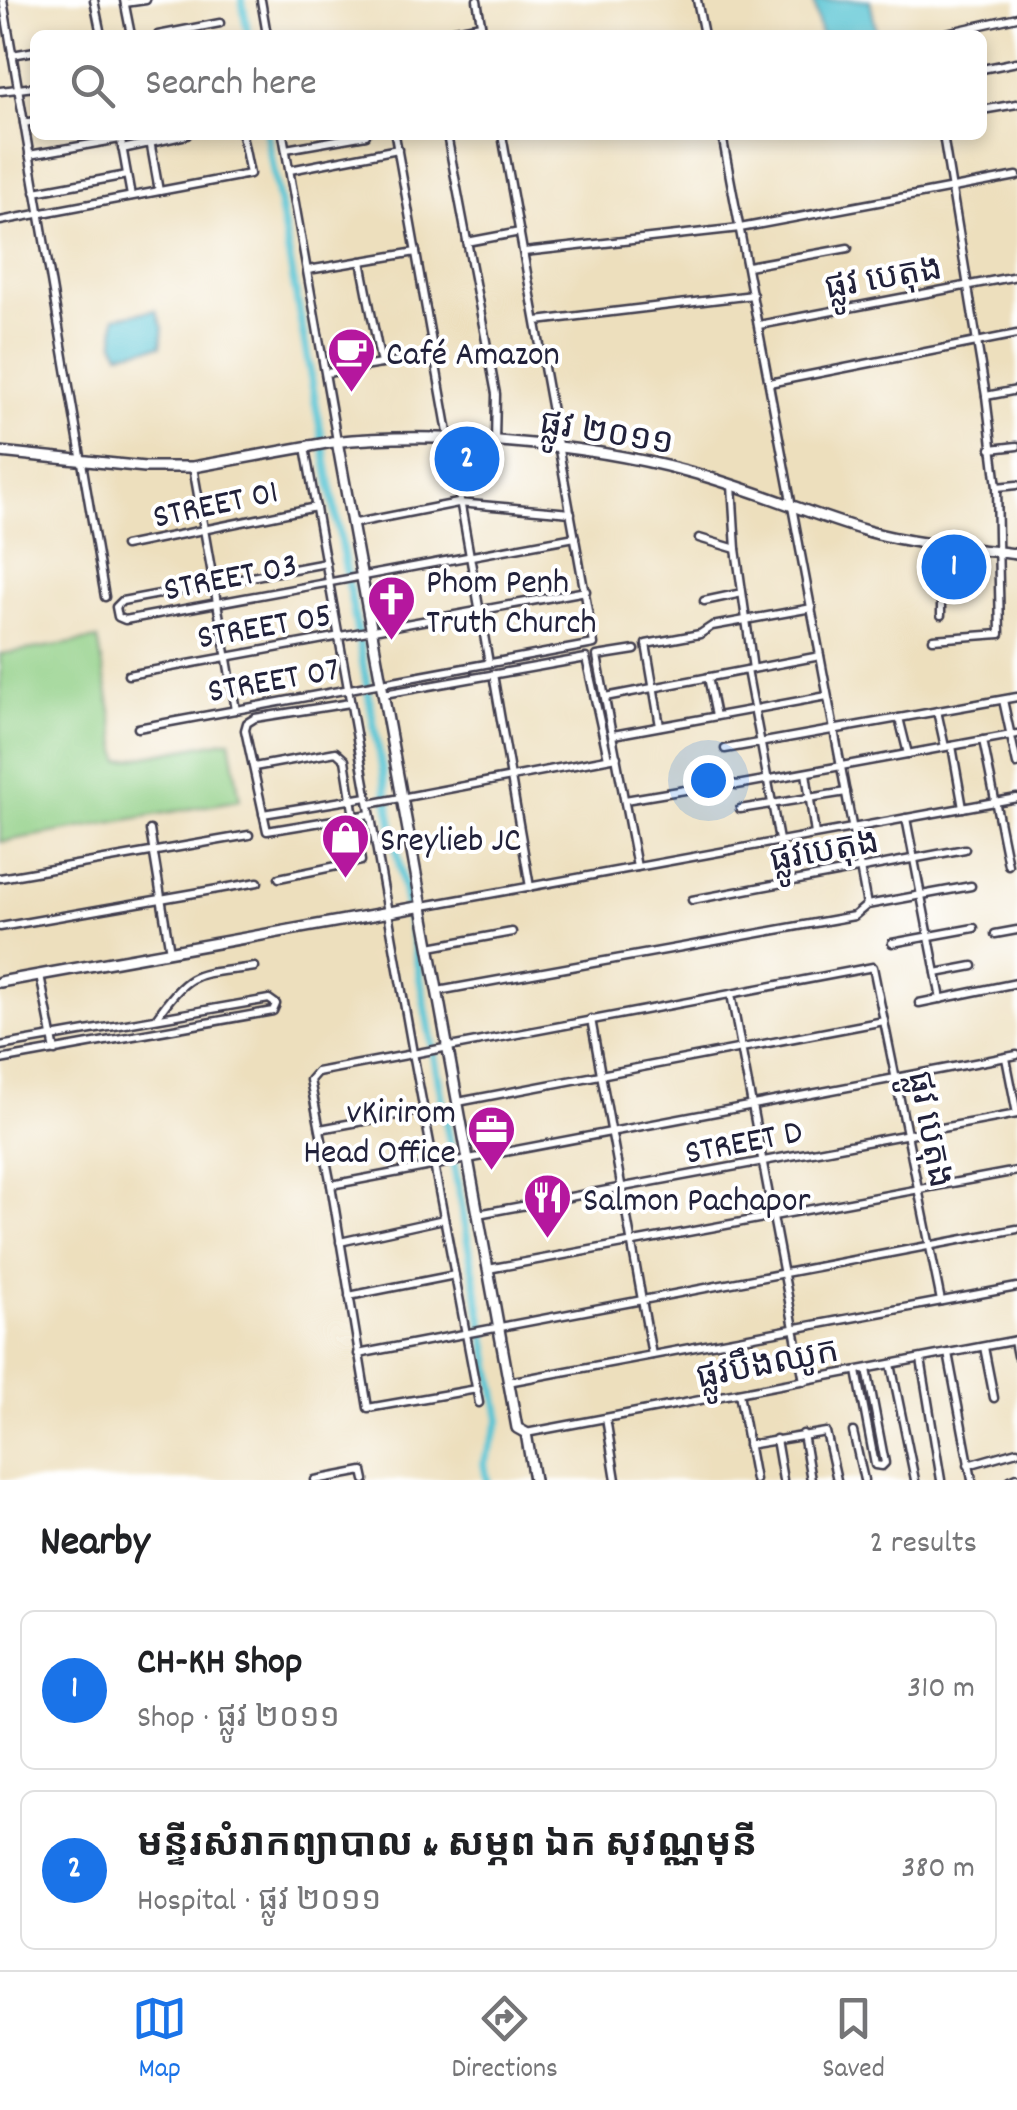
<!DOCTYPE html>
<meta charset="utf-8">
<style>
:root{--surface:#fff;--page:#f6f6f6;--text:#202124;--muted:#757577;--line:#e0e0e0;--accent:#1a73e8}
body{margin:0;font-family:Dekko,"Noto Sans Khmer",sans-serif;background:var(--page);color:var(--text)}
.you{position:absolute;left:708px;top:780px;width:35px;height:35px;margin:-25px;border:8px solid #fff;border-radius:50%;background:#1a73e8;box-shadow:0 0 0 15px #1a73e833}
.badge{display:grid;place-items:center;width:65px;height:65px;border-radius:50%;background:var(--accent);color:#fff;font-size:32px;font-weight:700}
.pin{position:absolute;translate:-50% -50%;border:5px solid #fff;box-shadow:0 2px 10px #0006}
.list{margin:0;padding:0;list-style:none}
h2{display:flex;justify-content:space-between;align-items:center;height:130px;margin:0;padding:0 40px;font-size:42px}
h2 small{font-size:32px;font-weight:400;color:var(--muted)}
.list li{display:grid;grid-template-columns:65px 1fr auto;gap:30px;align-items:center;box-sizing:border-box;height:160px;margin:0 20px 20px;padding:0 20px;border:2px solid var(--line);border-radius:15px}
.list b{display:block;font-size:38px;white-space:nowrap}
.list p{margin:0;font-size:32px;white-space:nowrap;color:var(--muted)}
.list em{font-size:32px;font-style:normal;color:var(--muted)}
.icon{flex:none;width:55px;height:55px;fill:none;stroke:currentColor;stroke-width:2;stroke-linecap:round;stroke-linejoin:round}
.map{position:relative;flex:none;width:1017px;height:1480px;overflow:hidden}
.search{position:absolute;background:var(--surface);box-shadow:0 5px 15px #0003;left:30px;right:30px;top:30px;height:110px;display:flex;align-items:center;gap:25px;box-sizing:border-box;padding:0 35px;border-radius:15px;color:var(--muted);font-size:38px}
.sheet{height:490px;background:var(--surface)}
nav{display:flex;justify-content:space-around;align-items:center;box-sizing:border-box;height:140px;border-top:2px solid var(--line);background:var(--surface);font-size:28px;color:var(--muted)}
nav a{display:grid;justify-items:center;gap:5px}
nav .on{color:var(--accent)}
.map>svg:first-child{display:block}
.green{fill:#90cf85;stroke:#597860;stroke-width:2.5}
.water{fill:#59c4d3;stroke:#3e7387;stroke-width:2.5}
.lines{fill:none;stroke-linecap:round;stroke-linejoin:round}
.canal{stroke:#59c4d3;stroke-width:8}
.minor-casing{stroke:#403e4e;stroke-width:11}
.tertiary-casing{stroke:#403e4e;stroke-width:14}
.secondary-casing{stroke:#403e4e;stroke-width:14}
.minor{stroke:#fff;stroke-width:6}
.tertiary{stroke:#fff;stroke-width:9}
.secondary{stroke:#fff;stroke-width:9}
.labels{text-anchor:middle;stroke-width:8;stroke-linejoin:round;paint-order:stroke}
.street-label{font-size:35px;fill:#22223b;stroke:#fff}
.poi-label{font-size:35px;fill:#22223b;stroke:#fff;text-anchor:start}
</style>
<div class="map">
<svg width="1017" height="1480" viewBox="0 0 1017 1480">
<rect width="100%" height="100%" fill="#fff"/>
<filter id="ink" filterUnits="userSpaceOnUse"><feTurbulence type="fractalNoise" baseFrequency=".01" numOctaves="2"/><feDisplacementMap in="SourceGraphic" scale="20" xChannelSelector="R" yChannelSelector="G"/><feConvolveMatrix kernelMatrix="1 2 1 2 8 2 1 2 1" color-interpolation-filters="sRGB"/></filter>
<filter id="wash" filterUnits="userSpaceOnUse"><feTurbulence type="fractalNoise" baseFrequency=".0048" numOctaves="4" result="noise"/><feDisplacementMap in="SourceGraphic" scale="40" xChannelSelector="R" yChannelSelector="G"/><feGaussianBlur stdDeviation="2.25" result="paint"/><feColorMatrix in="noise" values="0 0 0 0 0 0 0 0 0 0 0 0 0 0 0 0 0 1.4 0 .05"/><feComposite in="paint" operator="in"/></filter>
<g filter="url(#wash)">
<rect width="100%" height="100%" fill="#eddfbd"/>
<polygon class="green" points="98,639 120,761 230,740 240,800 0,842 0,654"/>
<g class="water">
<polygon points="813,0 870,0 877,35 821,35"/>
<polygon points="156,310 163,328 161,346 120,353 114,343 115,317"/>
</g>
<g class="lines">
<g class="canal">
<polyline points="242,0 248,35"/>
<polyline points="267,135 500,1419 484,1463 487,1480"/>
</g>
</g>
</g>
<g filter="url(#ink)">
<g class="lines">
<defs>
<g id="minor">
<polyline points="3,0 105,597"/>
<polyline points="94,0 101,35"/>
<polyline points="124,0 131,35"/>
<polyline points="261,0 267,35"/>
<polyline points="477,0 483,35"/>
<polyline points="697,0 704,35"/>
<polyline points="125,3 146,0"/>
<polyline points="158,35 220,23"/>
<polyline points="429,35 481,25"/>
<polyline points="937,35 1017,17"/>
<polyline points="12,55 35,51"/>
<polyline points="982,69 1017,62"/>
<polyline points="0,91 35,87"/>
<polyline points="982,110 1017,104"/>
<polyline points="24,123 35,121"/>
<polyline points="120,135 131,196"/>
<polyline points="149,135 159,191"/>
<polyline points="283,135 337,441"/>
<polyline points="395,135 489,663"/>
<polyline points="447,135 496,394 495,442"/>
<polyline points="722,135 867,905"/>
<polyline points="122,149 187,135"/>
<polyline points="286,149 366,135"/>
<polyline points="29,155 120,139"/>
<polyline points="290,170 398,149"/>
<polyline points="35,192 127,175"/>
<polyline points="0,221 250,174 242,135"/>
<polyline points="467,242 520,232"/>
<polyline points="524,252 740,228 1017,176"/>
<polyline points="361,261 381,364"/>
<polyline points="748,266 848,248"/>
<polyline points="308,270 416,252"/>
<polyline points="537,321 753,295"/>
<polyline points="759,325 1017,276"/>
<polyline points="327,373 435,355"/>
<polyline points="769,383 1017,334"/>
<polyline points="986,396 1017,390"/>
<polyline points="305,447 413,1053 479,1403"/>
<polyline points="991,449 1017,446"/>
<polyline points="193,467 236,710"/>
<polyline points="732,485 736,549 753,669"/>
<polyline points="997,487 1017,485"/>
<polyline points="351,524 458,503 571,513"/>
<polyline points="699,538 736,549"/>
<polyline points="124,546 316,507"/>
<polyline points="941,546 941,615"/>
<polyline points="326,563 122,601 116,607 118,617 125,620 575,537"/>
<polyline points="704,601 742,593"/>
<polyline points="933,639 1000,634 997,487 986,396 943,135"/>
<polyline points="635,650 597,656 637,867"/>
<polyline points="747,670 779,840"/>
<polyline points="493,674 530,887"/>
<polyline points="128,675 586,591"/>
<polyline points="708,677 716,716"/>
<polyline points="384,694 586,658 608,758"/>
<polyline points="605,697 820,656"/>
<polyline points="1003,700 1017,764"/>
<polyline points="350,703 255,718 247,723 245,730 267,831 370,814"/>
<polyline points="937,711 945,747"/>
<polyline points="899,718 908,754"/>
<polyline points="660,726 646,644 700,634 712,626 812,608"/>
<polyline points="138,728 594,644 502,135"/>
<polyline points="613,735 827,696"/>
<polyline points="983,740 1008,865"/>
<polyline points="952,746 963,808"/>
<polyline points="725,749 1017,697"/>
<polyline points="254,767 336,752 345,760 361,861 279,878"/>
<polyline points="806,773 815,834"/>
<polyline points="625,800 727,783 737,785 1017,734"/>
<polyline points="369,804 617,757"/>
<polyline points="740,809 846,792"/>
<polyline points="263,814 367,797"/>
<polyline points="906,818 941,999"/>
<polyline points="150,830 170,952"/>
<polyline points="0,878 249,835"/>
<polyline points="692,900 965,849"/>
<polyline points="423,906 1017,798"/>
<polyline points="0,927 258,882"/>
<polyline points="995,934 1017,930"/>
<polyline points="892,943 974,928"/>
<polyline points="430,947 512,932"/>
<polyline points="936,973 973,966"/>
<polyline points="40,975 55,1051"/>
<polyline points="438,991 854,916 867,905 971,886"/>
<polyline points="731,994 804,1381"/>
<polyline points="919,1003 1017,983"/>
<path d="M 157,1017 C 191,967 199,975 255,967"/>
<polyline points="591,1019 652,1355"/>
<polyline points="0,1046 269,999 276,1004 273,1011 0,1060"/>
<polyline points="1006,1058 1017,1114"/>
<polyline points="458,1102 884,1021"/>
<polyline points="320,1129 424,1110"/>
<polyline points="331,1185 1017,1055"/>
<polyline points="478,1214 1017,1114"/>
<polyline points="340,1242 444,1219"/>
<polyline points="488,1269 1017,1171"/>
<polyline points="349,1296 455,1275"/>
<polyline points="1014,1341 1017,1356"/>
<polyline points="984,1347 994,1398"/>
<polyline points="948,1353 972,1480"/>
<polyline points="358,1354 1017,1229"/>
<polyline points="921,1359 941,1480"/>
<polyline points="891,1364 915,1480"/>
<polyline points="857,1371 875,1465 882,1466 885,1463 867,1369"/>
<polyline points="508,1382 1017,1287"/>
<polyline points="477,1389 368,1408 331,1185 310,1080 317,1072 873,967 941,1301"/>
<polyline points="739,1393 755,1480"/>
<polyline points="606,1418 616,1480"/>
<polyline points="853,1432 864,1480"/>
<polyline points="526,1433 1017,1340"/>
<polyline points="803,1434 811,1480"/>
<polyline points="776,1439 783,1480"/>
<polyline points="748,1445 826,1432 837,1480"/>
<polyline points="968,1465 1017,1451"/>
<polyline points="315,1480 363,1471 365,1480"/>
<polyline points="1010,1480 1017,1477"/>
</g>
<g id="tertiary">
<polyline points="337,441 517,1428 526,1433 534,1480"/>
<polyline points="310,446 332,442"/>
<polyline points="0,982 423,906"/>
</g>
<g id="secondary">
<path d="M 332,442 C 438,431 582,443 686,471 C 748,487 806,513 867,531 C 916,545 967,548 1017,554"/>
<polyline points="0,452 145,467 193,467 310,446"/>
</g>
</defs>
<use href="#minor" class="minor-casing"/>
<use href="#tertiary" class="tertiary-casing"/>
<use href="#secondary" class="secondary-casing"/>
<use href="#minor" class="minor"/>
<use href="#tertiary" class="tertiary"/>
<use href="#secondary" class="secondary"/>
</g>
</g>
<defs>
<symbol id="cafe-pin" viewBox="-11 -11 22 30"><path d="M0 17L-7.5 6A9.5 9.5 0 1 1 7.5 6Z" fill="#b5179e" stroke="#fff"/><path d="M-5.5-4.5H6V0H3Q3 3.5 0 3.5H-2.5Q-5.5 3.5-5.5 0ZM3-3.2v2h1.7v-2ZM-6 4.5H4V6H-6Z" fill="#fff"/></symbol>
<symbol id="church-pin" viewBox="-11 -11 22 30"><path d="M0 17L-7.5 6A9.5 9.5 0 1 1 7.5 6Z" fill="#b5179e" stroke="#fff"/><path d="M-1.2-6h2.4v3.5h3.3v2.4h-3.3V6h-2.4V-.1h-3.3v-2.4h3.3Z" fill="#fff"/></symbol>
<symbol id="shop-pin" viewBox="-11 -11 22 30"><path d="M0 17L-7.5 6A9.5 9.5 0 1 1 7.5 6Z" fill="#b5179e" stroke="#fff"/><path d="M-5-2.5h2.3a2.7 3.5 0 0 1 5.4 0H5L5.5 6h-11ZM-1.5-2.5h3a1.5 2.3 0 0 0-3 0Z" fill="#fff"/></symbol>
<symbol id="office-pin" viewBox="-11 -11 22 30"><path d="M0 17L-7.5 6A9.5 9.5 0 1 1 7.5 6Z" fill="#b5179e" stroke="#fff"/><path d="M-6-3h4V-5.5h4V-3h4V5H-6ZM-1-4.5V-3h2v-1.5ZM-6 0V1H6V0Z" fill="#fff"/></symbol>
<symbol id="restaurant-pin" viewBox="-11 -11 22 30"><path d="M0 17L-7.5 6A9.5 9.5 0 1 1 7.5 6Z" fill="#b5179e" stroke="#fff"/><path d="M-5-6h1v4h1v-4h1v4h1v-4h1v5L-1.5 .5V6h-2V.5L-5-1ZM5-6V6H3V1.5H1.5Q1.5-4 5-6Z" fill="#fff"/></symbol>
</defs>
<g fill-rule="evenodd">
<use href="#cafe-pin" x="324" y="324" width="55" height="75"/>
<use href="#church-pin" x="364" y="572" width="55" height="75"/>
<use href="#shop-pin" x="318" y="810" width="55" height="75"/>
<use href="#office-pin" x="464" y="1102" width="55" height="75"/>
<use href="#restaurant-pin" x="520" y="1170" width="55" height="75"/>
</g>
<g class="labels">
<g class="street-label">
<text transform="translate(883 276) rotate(-10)" y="12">ផ្លូវ បេតុង</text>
<text transform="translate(607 431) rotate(9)" y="12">ផ្លូវ ២០១១</text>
<text transform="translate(215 502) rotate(-12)" y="12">STREET 01</text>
<text transform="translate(230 575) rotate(-11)" y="12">STREET 03</text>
<text transform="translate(264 624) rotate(-10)" y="12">STREET 05</text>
<text transform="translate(273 678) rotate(-10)" y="12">STREET 07</text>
<text transform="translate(824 849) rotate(-10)" y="12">ផ្លូវបេតុង</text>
<text transform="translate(932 1129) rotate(79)" y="12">ផ្លូវ បេតុង</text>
<text transform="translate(743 1140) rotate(-11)" y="12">STREET D</text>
<text transform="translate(767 1362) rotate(-11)" y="12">ផ្លូវបឹងឈូក</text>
</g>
<g class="poi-label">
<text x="386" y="364">Café Amazon</text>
<text x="426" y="592">Phom Penh<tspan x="426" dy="40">Truth Church</tspan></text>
<text x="380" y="850">Sreylieb JC</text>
<text x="456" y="1122" text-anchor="end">vKirirom<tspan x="456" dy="40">Head Office</tspan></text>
<text x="583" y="1210">Salmon Pachapor</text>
</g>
</g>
</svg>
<div class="you"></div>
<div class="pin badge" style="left:954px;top:567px">1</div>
<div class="pin badge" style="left:467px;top:459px">2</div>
<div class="search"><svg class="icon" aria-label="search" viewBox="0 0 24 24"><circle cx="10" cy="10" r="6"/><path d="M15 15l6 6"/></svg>Search here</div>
</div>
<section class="sheet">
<h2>Nearby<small>2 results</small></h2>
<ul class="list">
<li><span class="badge">1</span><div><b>CH-KH Shop</b><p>Shop · ផ្លូវ ២០១១</p></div><em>310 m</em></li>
<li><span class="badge">2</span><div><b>មន្ទីរសំរាកព្យាបាល &amp; សម្ភព ឯក សុវណ្ណមុនី</b><p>Hospital · ផ្លូវ ២០១១</p></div><em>380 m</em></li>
</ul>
</section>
<nav>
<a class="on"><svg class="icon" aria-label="map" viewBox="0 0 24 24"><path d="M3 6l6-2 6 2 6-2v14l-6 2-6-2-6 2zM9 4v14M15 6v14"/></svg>Map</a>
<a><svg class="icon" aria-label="directions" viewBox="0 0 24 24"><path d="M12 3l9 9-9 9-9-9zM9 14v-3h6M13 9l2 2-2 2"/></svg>Directions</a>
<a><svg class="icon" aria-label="saved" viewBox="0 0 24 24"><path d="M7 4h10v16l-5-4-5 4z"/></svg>Saved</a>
</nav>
